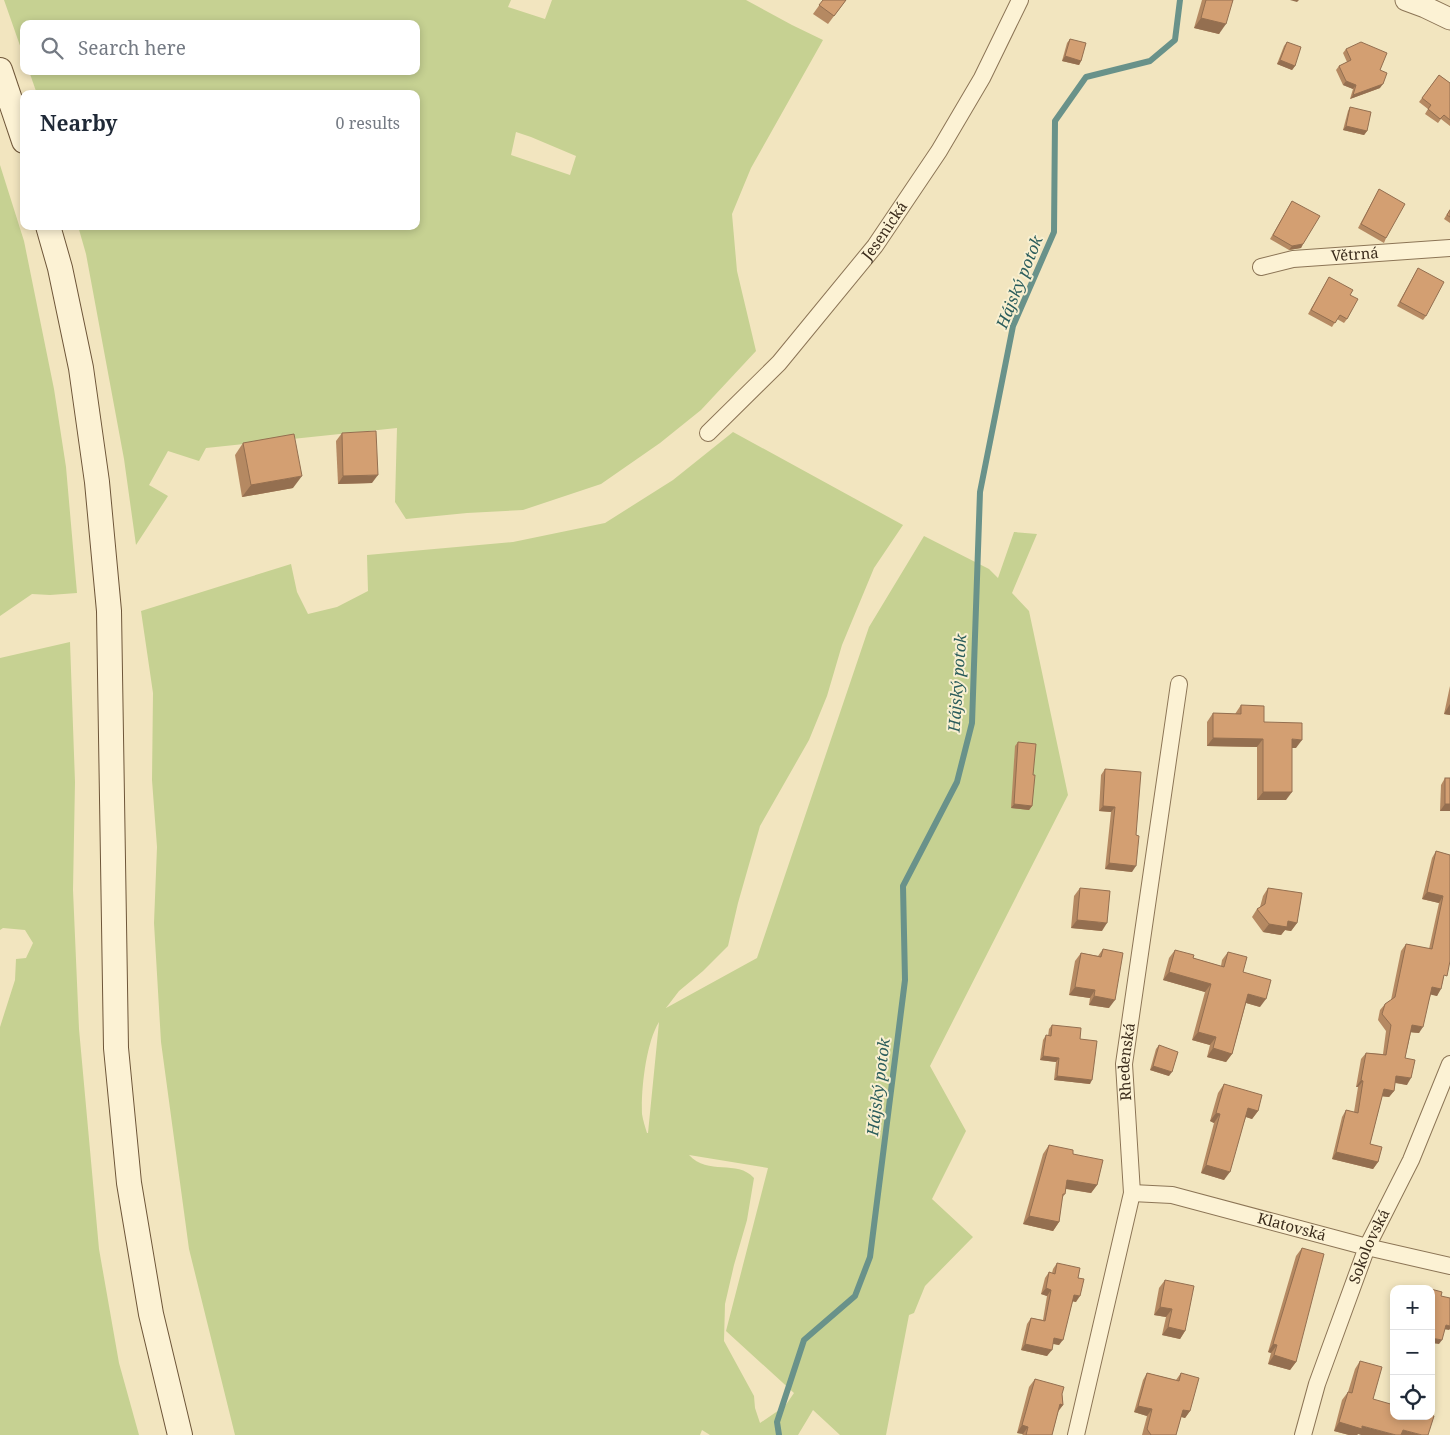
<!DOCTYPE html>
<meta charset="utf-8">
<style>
:root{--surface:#fff;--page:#f2f2f3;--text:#1f2937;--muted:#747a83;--line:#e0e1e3}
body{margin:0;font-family:"Noto Serif",serif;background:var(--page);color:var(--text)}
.controls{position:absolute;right:15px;bottom:15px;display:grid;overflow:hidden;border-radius:10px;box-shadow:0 2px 8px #0003}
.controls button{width:45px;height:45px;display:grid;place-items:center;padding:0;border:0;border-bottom:1px solid var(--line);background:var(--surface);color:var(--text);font:25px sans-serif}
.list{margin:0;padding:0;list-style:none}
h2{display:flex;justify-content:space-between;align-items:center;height:65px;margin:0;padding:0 20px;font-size:21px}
h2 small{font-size:16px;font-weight:400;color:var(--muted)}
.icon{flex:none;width:28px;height:28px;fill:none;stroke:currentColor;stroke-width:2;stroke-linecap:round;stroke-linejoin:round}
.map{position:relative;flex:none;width:1450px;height:1435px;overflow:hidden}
.search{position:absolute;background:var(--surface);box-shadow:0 2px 8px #0003;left:20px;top:20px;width:400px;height:55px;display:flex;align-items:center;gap:12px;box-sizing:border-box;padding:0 18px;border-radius:10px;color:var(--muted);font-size:19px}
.panel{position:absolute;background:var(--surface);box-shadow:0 2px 8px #0003;left:20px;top:90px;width:400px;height:140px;border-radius:10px}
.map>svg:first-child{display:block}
.green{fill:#c6d192;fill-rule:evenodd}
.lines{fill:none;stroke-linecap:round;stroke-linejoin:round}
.stream{stroke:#69928a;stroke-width:6}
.minor-casing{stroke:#8c7556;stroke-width:18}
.tertiary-casing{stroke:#8c7556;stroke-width:23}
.secondary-casing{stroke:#6e5639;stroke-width:26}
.minor{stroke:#fcf2d4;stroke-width:16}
.tertiary{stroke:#fcf2d4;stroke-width:21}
.secondary{stroke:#fcf2d4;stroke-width:24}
.wall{fill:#b58962}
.shaded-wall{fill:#946f50}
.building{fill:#d39f72;stroke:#946f50}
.labels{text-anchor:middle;stroke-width:4;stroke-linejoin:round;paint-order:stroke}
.street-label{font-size:15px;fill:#3b2c1c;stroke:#f8efd0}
.water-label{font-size:16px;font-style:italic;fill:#2a5c5b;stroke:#f8efd0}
</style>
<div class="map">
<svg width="1450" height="1435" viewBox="0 0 1450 1435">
<rect width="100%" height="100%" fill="#f2e5bf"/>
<g class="green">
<path d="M 4,0 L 511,0 L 508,7 L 545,19 L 552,0 L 746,0 L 792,25 L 823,40 L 751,168 L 732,214 L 737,271 L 756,351 L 701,410 L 660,443 L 601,484 L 523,510 L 467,513 L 406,519 L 395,502 L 397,428 L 206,448 L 199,461 L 168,451 L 149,485 L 168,496 L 136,545 L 124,459 L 86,254 L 78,226 L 416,226 L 416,94 L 37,94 L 29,71 L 416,71 L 416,24 L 24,24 L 24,57 ZM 516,132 L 531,137 L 576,156 L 570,175 L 511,155 Z"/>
<polygon points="0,165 24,241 54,389 66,467 77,593 50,595 32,594 0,616"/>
<path d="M 733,432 L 903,525 L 874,568 L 842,645 L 827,696 L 809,740 L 760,826 L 738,903 L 728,946 L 703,971 L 679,991 L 666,1008 L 757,958 L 869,627 L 924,536 L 989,569 L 998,578 L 1014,532 L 1037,534 L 1012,593 L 1029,611 L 1068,795 L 930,1066 L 966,1131 L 932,1199 L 973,1237 L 925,1286 L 914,1313 L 909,1315 L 886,1435 L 840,1435 L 813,1410 L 798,1435 L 710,1435 L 702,1430 L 700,1435 L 235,1435 L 189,1249 L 161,1042 L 154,923 L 157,847 L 152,780 L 153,693 L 141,611 L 291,564 L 297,592 L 308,614 L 337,607 L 368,591 L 367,555 L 513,542 L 605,523 L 673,480 ZM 659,1022 L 648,1133 L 647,1133 C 645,1127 643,1120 642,1114 C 641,1089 646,1043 659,1022 ZM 689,1155 L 768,1168 L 726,1331 L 794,1393 L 785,1406 L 760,1423 L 755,1408 L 754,1396 L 724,1341 L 725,1304 L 734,1265 L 747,1220 L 754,1178 C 737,1159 708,1176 689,1155 Z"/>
<polygon points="70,642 75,782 73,890 79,1029 99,1249 119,1363 139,1435 0,1435 0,1027 15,980 16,959 26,958 33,943 25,930 3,928 0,930 0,658"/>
</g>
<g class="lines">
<polyline class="stream" points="779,1435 777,1422 804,1340 855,1296 870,1257 905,980 903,886 957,782 972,723 980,492 1013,326 1054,232 1055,121 1086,77 1150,61 1175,40 1180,0"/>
<defs>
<g id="minor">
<path id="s1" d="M 1261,267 L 1293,259 L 1450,248"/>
<path id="s2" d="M 708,433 L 779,363 L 875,246 L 939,151 L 982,78 L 1020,0"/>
<path id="s3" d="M 1132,1193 L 1172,1195 L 1367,1247 L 1450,1266"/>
<path id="s4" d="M 1076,1435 L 1132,1193 L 1124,1064 L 1179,684"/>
<path id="s5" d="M 1303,1435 L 1317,1384 L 1367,1247 L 1411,1160 L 1450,1064"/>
</g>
<polyline id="tertiary" points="1406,0 1425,7 1450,19"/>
<g id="secondary">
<polyline points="0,70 24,141"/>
<polyline points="48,226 60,268 81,368 97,482 109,611 116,1048 129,1183 151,1314 180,1435"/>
</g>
</defs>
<use href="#minor" class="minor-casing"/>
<use href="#tertiary" class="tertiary-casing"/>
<use href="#secondary" class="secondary-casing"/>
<use href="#minor" class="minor"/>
<use href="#tertiary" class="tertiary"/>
<use href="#secondary" class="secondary"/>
</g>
<g class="wall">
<polygon points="823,0 846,0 828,24 813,14"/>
<polygon points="1202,0 1233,0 1219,34 1194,28"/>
<polygon points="1070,39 1081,61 1079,65 1062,61 1067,43"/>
<polygon points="1287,42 1295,66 1292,70 1277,64 1284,46"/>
<polygon points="1346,49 1380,70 1380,88 1350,99 1353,89 1343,85 1336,70 1339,66 1347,62 1343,53"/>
<polygon points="1439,75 1450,83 1450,126 1441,119 1438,123 1425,114 1428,109 1419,102"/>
<polygon points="1350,107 1367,131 1364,135 1343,130 1348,111"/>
<polygon points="1379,189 1386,238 1384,243 1358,228"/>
<polygon points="1292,201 1303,244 1301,248 1289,250 1270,239"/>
<polygon points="1450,209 1450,223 1444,219"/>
<polygon points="1418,268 1426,316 1423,320 1397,306"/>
<polygon points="1329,277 1350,295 1347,319 1344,323 1337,319 1332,327 1308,314"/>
<polygon points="342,433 372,483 338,484 336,441"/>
<polygon points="243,443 293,488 242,497 235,455"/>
<polygon points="1450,686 1450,715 1444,714"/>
<polygon points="1241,705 1296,748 1292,748 1286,800 1257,800 1257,747 1207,746 1207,722 1213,713 1235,714"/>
<polygon points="1018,742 1033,775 1032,806 1029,810 1011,808 1015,746"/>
<polygon points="1105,769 1132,872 1105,869 1111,812 1099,811 1101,775"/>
<polygon points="1445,778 1450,811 1440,811 1441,785"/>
<polygon points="1436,851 1450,855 1443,982 1437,996 1431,994 1419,1033 1411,1032 1405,1058 1407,1085 1395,1083 1394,1091 1389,1097 1382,1096 1370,1144 1378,1162 1373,1169 1332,1159 1342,1117 1346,1110 1354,1112 1358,1087 1356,1087 1361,1059 1366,1053 1383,1054 1386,1031 1378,1020 1380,1010 1385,1004 1391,1000 1401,951 1406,944 1429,949 1439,903 1422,899 1432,858"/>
<polygon points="1080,888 1102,931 1071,928 1074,896"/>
<polygon points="1268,888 1297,923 1291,931 1285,930 1281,935 1263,932 1252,917 1257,909 1260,907 1263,896"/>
<polygon points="1103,949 1109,1008 1089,1005 1090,998 1069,995 1075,961 1081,953 1098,956"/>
<polygon points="1175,950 1193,958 1221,966 1222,960 1228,952 1243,972 1260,1007 1246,1003 1232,1054 1226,1062 1207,1057 1210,1045 1192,1040 1205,992 1163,980 1169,958"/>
<polygon points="1052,1025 1080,1039 1090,1084 1054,1080 1056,1062 1040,1060 1043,1040 1046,1035 1048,1036 1049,1029"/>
<polygon points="1159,1045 1169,1076 1150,1070 1156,1049"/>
<polygon points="1224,1084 1258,1111 1252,1119 1246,1117 1224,1180 1201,1173 1214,1123 1210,1121 1218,1093"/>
<polygon points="1049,1145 1073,1154 1097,1185 1091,1193 1066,1189 1065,1194 1062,1198 1059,1222 1053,1231 1023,1224 1043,1154"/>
<polygon points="1302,1248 1296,1362 1290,1370 1268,1364 1271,1353 1268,1352 1296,1256"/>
<polygon points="1057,1263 1078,1278 1076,1302 1073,1301 1059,1345 1053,1344 1047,1356 1021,1350 1027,1324 1031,1318 1043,1320 1047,1296 1041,1294 1045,1278 1049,1272 1052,1273 1053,1269"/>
<polygon points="1165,1280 1185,1331 1180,1339 1162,1335 1166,1317 1154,1315 1159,1288"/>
<polygon points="1360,1361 1358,1434 1357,1435 1349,1435 1334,1431 1342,1400 1348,1392 1355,1369"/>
<polygon points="1147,1373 1176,1380 1181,1373 1190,1411 1185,1418 1181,1417 1176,1435 1142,1435 1147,1416 1134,1412 1143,1380"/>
<polygon points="1035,1379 1062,1394 1063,1405 1058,1412 1052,1435 1022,1435 1023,1434 1017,1433 1029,1387"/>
</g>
<g class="shaded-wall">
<polygon points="1290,0 1299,0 1297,2"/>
<polygon points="1201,18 1226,24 1219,34 1194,28"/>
<polygon points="1065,56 1081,61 1079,65 1062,61"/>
<polygon points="1280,60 1295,66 1292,70 1277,64"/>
<polygon points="1346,81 1356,85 1353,89 1343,85"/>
<polygon points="1383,84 1380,88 1350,99 1353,95"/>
<polygon points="1346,126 1367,131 1364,135 1343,130"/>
<polygon points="1303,244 1301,248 1289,250 1292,246"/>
<polygon points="378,475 372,483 338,484 343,476"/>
<polygon points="302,476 293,488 242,497 251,485"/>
<polygon points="1450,704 1450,715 1444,714"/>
<polygon points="1213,738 1263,739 1257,747 1207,746"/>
<polygon points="1292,739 1302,740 1296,748 1286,748"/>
<polygon points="1263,792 1292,792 1286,800 1257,800"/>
<polygon points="1014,804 1032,806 1029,810 1011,808"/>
<polygon points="1445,804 1450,804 1450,811 1440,811"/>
<polygon points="1103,806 1115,807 1111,812 1099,811"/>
<polygon points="1109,863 1136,866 1132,872 1105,869"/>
<polygon points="1427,892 1443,896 1439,903 1422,899"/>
<polygon points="1077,920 1107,923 1102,931 1071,928"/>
<polygon points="1288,921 1297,923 1291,931 1285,930 1281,935 1263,932 1269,924"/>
<polygon points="1169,972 1211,984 1205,992 1163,980"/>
<polygon points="1075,987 1095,990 1090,998 1069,995"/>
<polygon points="1432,987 1441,989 1437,996 1428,994"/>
<polygon points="1248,994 1266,999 1260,1007 1243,1002"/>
<polygon points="1094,996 1115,1000 1109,1008 1089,1005"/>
<polygon points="1412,1025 1423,1027 1419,1033 1407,1032"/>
<polygon points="1198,1032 1216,1037 1210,1045 1192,1040"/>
<polygon points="1213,1048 1232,1054 1226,1062 1207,1057"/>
<polygon points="1043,1056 1059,1058 1056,1062 1040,1060"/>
<polygon points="1153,1066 1172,1072 1169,1076 1150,1070"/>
<polygon points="1057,1076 1092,1080 1090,1084 1054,1080"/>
<polygon points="1396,1076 1411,1078 1407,1085 1392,1082"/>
<polygon points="1361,1080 1363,1081 1358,1087 1356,1087"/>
<polygon points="1384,1089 1394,1091 1389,1097 1379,1096"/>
<polygon points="1248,1108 1258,1111 1252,1119 1243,1116"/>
<polygon points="1216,1113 1220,1114 1214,1123 1210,1121"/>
<polygon points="1336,1152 1378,1162 1373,1169 1332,1159"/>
<polygon points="1206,1165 1230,1172 1224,1180 1201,1173"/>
<polygon points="1067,1180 1097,1185 1091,1193 1062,1188"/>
<polygon points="1029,1216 1059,1222 1053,1231 1023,1224"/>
<polygon points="1046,1288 1051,1290 1047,1296 1041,1294"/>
<polygon points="1074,1295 1080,1296 1076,1302 1070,1301"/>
<polygon points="1160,1307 1172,1309 1166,1317 1154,1315"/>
<polygon points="1446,1325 1450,1326 1450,1329 1449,1330 1443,1329"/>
<polygon points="1168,1327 1185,1331 1180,1339 1162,1335"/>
<polygon points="1054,1338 1063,1340 1059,1345 1050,1343"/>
<polygon points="1431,1338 1442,1340 1439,1344 1431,1343"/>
<polygon points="1025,1344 1052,1350 1047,1356 1021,1350"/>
<polygon points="1273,1344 1277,1345 1271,1353 1268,1352"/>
<polygon points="1274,1355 1296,1362 1290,1370 1268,1364"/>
<polygon points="1060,1404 1063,1405 1057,1412"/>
<polygon points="1138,1406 1152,1409 1147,1416 1134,1412"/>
<polygon points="1183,1410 1190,1411 1185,1418 1179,1416"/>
<polygon points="1339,1422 1362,1426 1396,1435 1361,1435 1358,1434 1357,1435 1349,1435 1334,1431"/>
<polygon points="1022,1425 1028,1427 1023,1434 1017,1433"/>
<polygon points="1403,1430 1422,1435 1399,1435"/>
</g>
<g class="building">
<polygon points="823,0 846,0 834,16 819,5"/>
<polygon points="1206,0 1233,0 1226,24 1201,18"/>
<polygon points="1070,39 1086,43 1081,61 1065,56"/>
<polygon points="1287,42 1301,47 1295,66 1280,60"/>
<polygon points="1361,42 1387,53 1380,70 1387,73 1383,84 1353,95 1356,85 1346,81 1339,66 1351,60 1346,49"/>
<polygon points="1439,75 1450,83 1450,120 1444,115 1440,119 1428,109 1431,105 1422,98"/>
<polygon points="1350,107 1371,112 1367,131 1346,126"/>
<polygon points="1379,189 1405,204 1386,238 1361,224"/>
<polygon points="1292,201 1320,216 1303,244 1292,246 1273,235"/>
<polygon points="1450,210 1450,217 1447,215"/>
<polygon points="1418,268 1444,282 1426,316 1400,302"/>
<polygon points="1329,277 1353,290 1350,295 1358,299 1347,319 1340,315 1335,323 1311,310"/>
<polygon points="376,431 378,475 343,476 342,433"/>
<polygon points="294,434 302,476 251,485 243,443"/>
<polygon points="1241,705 1264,706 1264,722 1302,723 1302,740 1292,739 1292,792 1263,792 1263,739 1213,738 1213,713 1241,714"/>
<polygon points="1018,742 1036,744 1033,775 1035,775 1032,806 1014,804"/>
<polygon points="1105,769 1141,772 1136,835 1139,836 1136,866 1109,863 1115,807 1103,806"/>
<rect x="1445" y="778" width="5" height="26"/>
<polygon points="1436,851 1450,855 1450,961 1447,976 1444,975 1441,989 1432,987 1423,1027 1412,1025 1405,1058 1415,1060 1411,1078 1396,1076 1394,1091 1384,1089 1370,1144 1382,1147 1378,1162 1336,1152 1346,1110 1358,1113 1363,1081 1361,1080 1366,1053 1386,1055 1391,1025 1382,1014 1385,1004 1395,997 1406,944 1432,949 1443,896 1427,892"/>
<polygon points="1080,888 1110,891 1107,923 1077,920"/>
<polygon points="1268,888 1302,893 1297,923 1288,921 1287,927 1269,924 1257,909 1265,904"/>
<polygon points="1103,949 1123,953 1115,1000 1094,996 1095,990 1075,987 1081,953 1101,957"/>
<polygon points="1175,950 1194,955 1193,958 1224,967 1228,952 1247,957 1243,972 1271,980 1266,999 1248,994 1232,1054 1213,1048 1216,1037 1198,1032 1211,984 1169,972"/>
<polygon points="1052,1025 1081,1028 1080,1039 1097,1041 1092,1080 1057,1076 1059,1058 1043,1056 1046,1035 1051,1036"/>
<polygon points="1159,1045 1178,1052 1172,1072 1153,1066"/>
<polygon points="1224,1084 1262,1095 1258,1111 1248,1108 1230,1172 1206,1165 1220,1114 1216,1113"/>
<polygon points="1049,1145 1073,1150 1073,1154 1103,1160 1097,1185 1067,1180 1065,1194 1063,1194 1059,1222 1029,1216"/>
<polygon points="1302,1248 1324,1254 1296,1362 1274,1355 1277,1345 1273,1344"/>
<polygon points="1057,1263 1080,1268 1078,1278 1084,1279 1080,1296 1074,1295 1063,1340 1054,1338 1052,1350 1025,1344 1031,1318 1045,1321 1051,1290 1046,1288 1049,1272 1055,1274"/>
<polygon points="1165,1280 1194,1286 1185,1331 1168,1327 1172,1309 1160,1307"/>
<polygon points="1418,1286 1429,1289 1417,1289"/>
<polygon points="1431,1289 1442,1292 1441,1296 1450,1298 1450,1326 1446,1325 1442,1340 1431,1338"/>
<polygon points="1360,1361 1382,1367 1373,1399 1394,1405 1394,1416 1431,1416 1431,1415 1434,1416 1428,1435 1422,1435 1403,1430 1401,1435 1396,1435 1362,1426 1362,1429 1339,1422 1348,1392 1352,1393"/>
<polygon points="1147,1373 1179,1381 1181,1373 1199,1378 1190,1411 1183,1410 1176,1435 1151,1435 1147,1429 1152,1409 1138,1406"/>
<polygon points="1035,1379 1064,1387 1062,1394 1063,1405 1060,1404 1052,1435 1026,1435 1028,1427 1022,1425"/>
</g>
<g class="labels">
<g class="street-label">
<text dy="5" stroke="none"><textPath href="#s2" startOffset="269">Jesenická</textPath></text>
<text dy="5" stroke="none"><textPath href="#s1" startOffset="95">Větrná</textPath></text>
<text dy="5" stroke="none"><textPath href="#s4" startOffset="380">Rhedenská</textPath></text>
<text dy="5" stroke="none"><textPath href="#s3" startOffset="164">Klatovská</textPath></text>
<text dy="5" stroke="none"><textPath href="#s5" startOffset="200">Sokolovská</textPath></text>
</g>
<g class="water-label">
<text transform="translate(1019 282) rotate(-68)" y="6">Hájský potok</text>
<text transform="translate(957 683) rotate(-86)" y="6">Hájský potok</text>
<text transform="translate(878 1087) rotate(-83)" y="6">Hájský potok</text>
</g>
</g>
</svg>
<div class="controls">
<button>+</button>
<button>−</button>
<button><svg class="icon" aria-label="locate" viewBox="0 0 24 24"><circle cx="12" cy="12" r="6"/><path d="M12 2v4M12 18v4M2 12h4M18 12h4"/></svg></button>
</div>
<div class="search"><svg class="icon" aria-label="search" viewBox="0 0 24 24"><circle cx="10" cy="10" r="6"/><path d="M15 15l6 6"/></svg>Search here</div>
<section class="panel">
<h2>Nearby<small>0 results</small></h2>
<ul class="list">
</ul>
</section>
</div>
